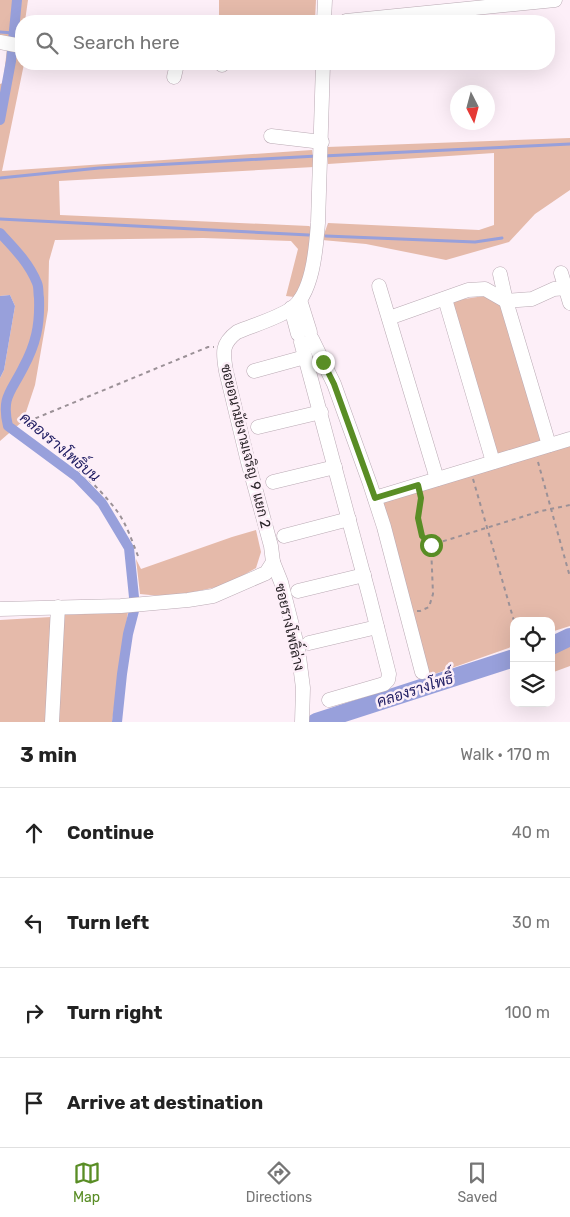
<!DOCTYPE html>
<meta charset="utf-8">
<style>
:root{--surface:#fff;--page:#f2f2f2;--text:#222;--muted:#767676;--line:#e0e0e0;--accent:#598d25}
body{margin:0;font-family:Rubik,Sarabun,sans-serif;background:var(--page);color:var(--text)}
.controls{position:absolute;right:15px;bottom:15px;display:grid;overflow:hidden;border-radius:10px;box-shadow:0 5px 20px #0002}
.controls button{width:45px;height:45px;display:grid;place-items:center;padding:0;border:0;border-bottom:1px solid var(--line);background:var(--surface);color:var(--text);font:25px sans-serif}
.compass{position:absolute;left:450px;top:85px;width:45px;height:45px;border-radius:50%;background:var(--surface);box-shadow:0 5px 20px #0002;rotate:174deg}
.stop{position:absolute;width:15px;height:15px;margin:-11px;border:4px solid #598d25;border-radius:50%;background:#fff}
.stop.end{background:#598d25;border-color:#fff;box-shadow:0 1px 5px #0008}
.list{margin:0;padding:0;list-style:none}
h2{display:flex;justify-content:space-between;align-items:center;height:65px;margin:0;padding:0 20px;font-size:21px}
h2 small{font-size:16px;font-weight:400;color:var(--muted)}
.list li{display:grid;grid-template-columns:32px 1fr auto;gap:15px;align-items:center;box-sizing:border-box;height:90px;padding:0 20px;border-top:1px solid var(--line)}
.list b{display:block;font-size:19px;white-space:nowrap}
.list em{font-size:16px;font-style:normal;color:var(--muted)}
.icon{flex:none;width:28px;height:28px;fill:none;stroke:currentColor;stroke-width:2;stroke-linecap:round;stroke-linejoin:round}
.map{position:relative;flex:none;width:570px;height:722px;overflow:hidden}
.search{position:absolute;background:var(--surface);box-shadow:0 5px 20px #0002;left:15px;right:15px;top:15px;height:55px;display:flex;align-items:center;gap:12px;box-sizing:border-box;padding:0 18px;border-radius:20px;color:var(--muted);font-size:19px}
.sheet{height:425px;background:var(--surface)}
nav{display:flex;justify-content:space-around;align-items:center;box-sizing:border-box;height:70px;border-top:1px solid var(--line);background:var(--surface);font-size:14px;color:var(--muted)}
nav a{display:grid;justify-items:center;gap:2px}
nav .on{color:var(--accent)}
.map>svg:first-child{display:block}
.green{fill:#e5baaa}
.water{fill:#98a0db}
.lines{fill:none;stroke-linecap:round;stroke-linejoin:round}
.stream{stroke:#98a0db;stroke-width:3}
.canal{stroke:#98a0db;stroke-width:10}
.river{stroke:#98a0db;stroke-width:18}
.minor-casing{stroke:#baaab4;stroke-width:15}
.path{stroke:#9b9197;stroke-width:2;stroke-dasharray:4 4;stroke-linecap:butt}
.minor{stroke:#fff;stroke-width:14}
.route{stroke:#598d25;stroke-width:6}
.labels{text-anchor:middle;stroke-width:5;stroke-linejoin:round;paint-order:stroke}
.street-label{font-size:14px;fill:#2a2428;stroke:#fdeff8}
.water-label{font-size:15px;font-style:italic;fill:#232065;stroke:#fdeff8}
</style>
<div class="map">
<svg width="570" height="722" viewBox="0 0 570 722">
<rect width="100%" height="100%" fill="#fdeff8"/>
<g class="green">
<polygon points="0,0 28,0 25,21 21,21 21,64 24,64 2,171 312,150 314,167 59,181 60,215 309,226 314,229 304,281 294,297 286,296 298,249 291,241 203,238 55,240 49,261 48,310 35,385 23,421 0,441 0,378 4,370 15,306 10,295 0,296 0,84 3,83 8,40 0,38"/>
<polygon points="219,0 316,0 315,20 313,21 219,21"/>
<polygon points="570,138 570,190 535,214 509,242 446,260 366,244 322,240 328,223 479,230 494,225 494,153 328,164 327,147"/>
<polygon points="484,296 498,303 505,311 544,442 496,456 451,301"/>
<polygon points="570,446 570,626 551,632 551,621 514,621 514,646 429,676 426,673 382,503"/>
<polygon points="256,530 261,552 256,568 226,585 170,597 140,594 136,559 141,569 232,537"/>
<polygon points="128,612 112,722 57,722 63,615"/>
<polygon points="51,617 45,722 0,722 0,620"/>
<polygon points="570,641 570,666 551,673 551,649"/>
</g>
<polygon class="water" points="10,295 15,306 4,370 0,378 0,296"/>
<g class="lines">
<g class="stream">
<polyline points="0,32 13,33"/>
<polyline points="323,156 570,144"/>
<polyline points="0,178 99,168 317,156"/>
<polyline points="0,219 309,235"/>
<polyline points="326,236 475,242 502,238"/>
</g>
<g class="canal">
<polyline points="0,120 11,61 17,0"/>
<path d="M 0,233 C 14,248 29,263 37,283 C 39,287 38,293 39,298 C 40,325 36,344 23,368 C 11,392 1,397 8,426 L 77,477 L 102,503 L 129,548 L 135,607 L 128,634 L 122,674 L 117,722"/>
</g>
<g class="river">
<polyline points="551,646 570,637"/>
<polyline points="316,722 514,658"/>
</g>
<defs>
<g id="minor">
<polyline points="324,21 325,0"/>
<polyline points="346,21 555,0"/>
<polyline points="0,42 21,46"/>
<polyline points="222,64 222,65"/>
<polyline points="174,77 177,64"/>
<polyline points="271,136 322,142"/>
<polyline points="561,273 570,303"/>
<polyline points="500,274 506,301 549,445"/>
<polyline points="379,286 437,479"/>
<polyline points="445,299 493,462"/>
<polyline points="300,300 310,332"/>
<polyline points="291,308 298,334"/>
<polyline points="389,318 468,290 485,289 506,301 532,299 554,289 566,288"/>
<polyline points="312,339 334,384 370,484 384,527 422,672"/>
<polyline points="301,342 369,595 389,674 388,680 384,684 329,700"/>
<polyline points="254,371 305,357"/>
<polyline points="258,427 321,412"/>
<polyline points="273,482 335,467"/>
<polyline points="375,498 570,439"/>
<polyline points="284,536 349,519"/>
<polyline points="273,562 281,582 298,649 303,688 302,722"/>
<polyline points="298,591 364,575"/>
<path d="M 0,609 L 121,606 L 188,600 L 213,596 L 266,573 L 273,562 L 271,546 L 248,462 L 226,371 C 223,353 221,344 237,332 C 254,325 275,319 291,309 C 313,294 316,248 318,223 L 323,64"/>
<polyline points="309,643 377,627"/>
<polyline points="52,722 58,607"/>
</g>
</defs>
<use href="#minor" class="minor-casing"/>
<g class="path">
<polyline points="538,462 570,577"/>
<polyline points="473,479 514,621"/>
<path d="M 421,497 C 420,519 414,528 431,545"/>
<path d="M 138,556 C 132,541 126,523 117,511 C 95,482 59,451 31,429 L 29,421 L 208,347 L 214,347"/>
<polyline points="417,611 420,611 429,607 433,594 431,545 541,511 570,505"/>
</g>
<use href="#minor" class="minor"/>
</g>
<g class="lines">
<polyline class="route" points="323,362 334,384 375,498 418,485 421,498 418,518 422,536 431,545"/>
</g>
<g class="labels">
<g class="street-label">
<text transform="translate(246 446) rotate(76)" y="5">ซอยอนามัยงามเจริญ 9 แยก 2</text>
<text transform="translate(290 627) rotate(77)" y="5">ซอยรางโพธิ์ล่าง</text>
</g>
<g class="water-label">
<text transform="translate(60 447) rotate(40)" y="5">คลองรางโพธิ์บน</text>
<text transform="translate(415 690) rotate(-18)" y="5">คลองรางโพธิ์</text>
</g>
</g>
</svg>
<div class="controls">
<button><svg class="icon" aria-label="locate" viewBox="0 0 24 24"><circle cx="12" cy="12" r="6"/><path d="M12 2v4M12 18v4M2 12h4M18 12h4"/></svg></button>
<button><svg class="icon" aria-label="layers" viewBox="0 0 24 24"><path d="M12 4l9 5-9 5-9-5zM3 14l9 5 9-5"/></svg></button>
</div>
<svg class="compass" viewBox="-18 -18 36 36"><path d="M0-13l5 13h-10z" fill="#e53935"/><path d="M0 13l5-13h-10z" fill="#767676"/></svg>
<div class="stop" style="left:431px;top:545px"></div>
<div class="stop end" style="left:323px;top:362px"></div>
<div class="search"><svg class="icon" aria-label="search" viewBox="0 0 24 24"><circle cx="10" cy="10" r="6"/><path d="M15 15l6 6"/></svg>Search here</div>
</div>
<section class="sheet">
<h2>3 min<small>Walk · 170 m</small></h2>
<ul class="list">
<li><svg class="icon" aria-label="ahead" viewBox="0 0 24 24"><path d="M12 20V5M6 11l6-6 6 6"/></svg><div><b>Continue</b></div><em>40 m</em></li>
<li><svg class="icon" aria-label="left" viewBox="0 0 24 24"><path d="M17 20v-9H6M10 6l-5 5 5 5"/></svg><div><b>Turn left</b></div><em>30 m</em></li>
<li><svg class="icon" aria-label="right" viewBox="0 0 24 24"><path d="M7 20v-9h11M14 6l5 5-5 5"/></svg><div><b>Turn right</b></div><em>100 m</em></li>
<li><svg class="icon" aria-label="arrive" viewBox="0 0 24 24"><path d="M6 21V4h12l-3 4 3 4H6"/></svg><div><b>Arrive at destination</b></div></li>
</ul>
</section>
<nav>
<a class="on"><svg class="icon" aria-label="map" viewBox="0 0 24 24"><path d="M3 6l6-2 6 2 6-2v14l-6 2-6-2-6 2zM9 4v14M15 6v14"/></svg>Map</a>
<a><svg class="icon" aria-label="directions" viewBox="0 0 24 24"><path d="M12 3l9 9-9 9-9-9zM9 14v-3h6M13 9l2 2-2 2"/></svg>Directions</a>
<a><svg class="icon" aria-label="saved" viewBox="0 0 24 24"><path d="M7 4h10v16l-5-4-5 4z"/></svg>Saved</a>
</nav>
